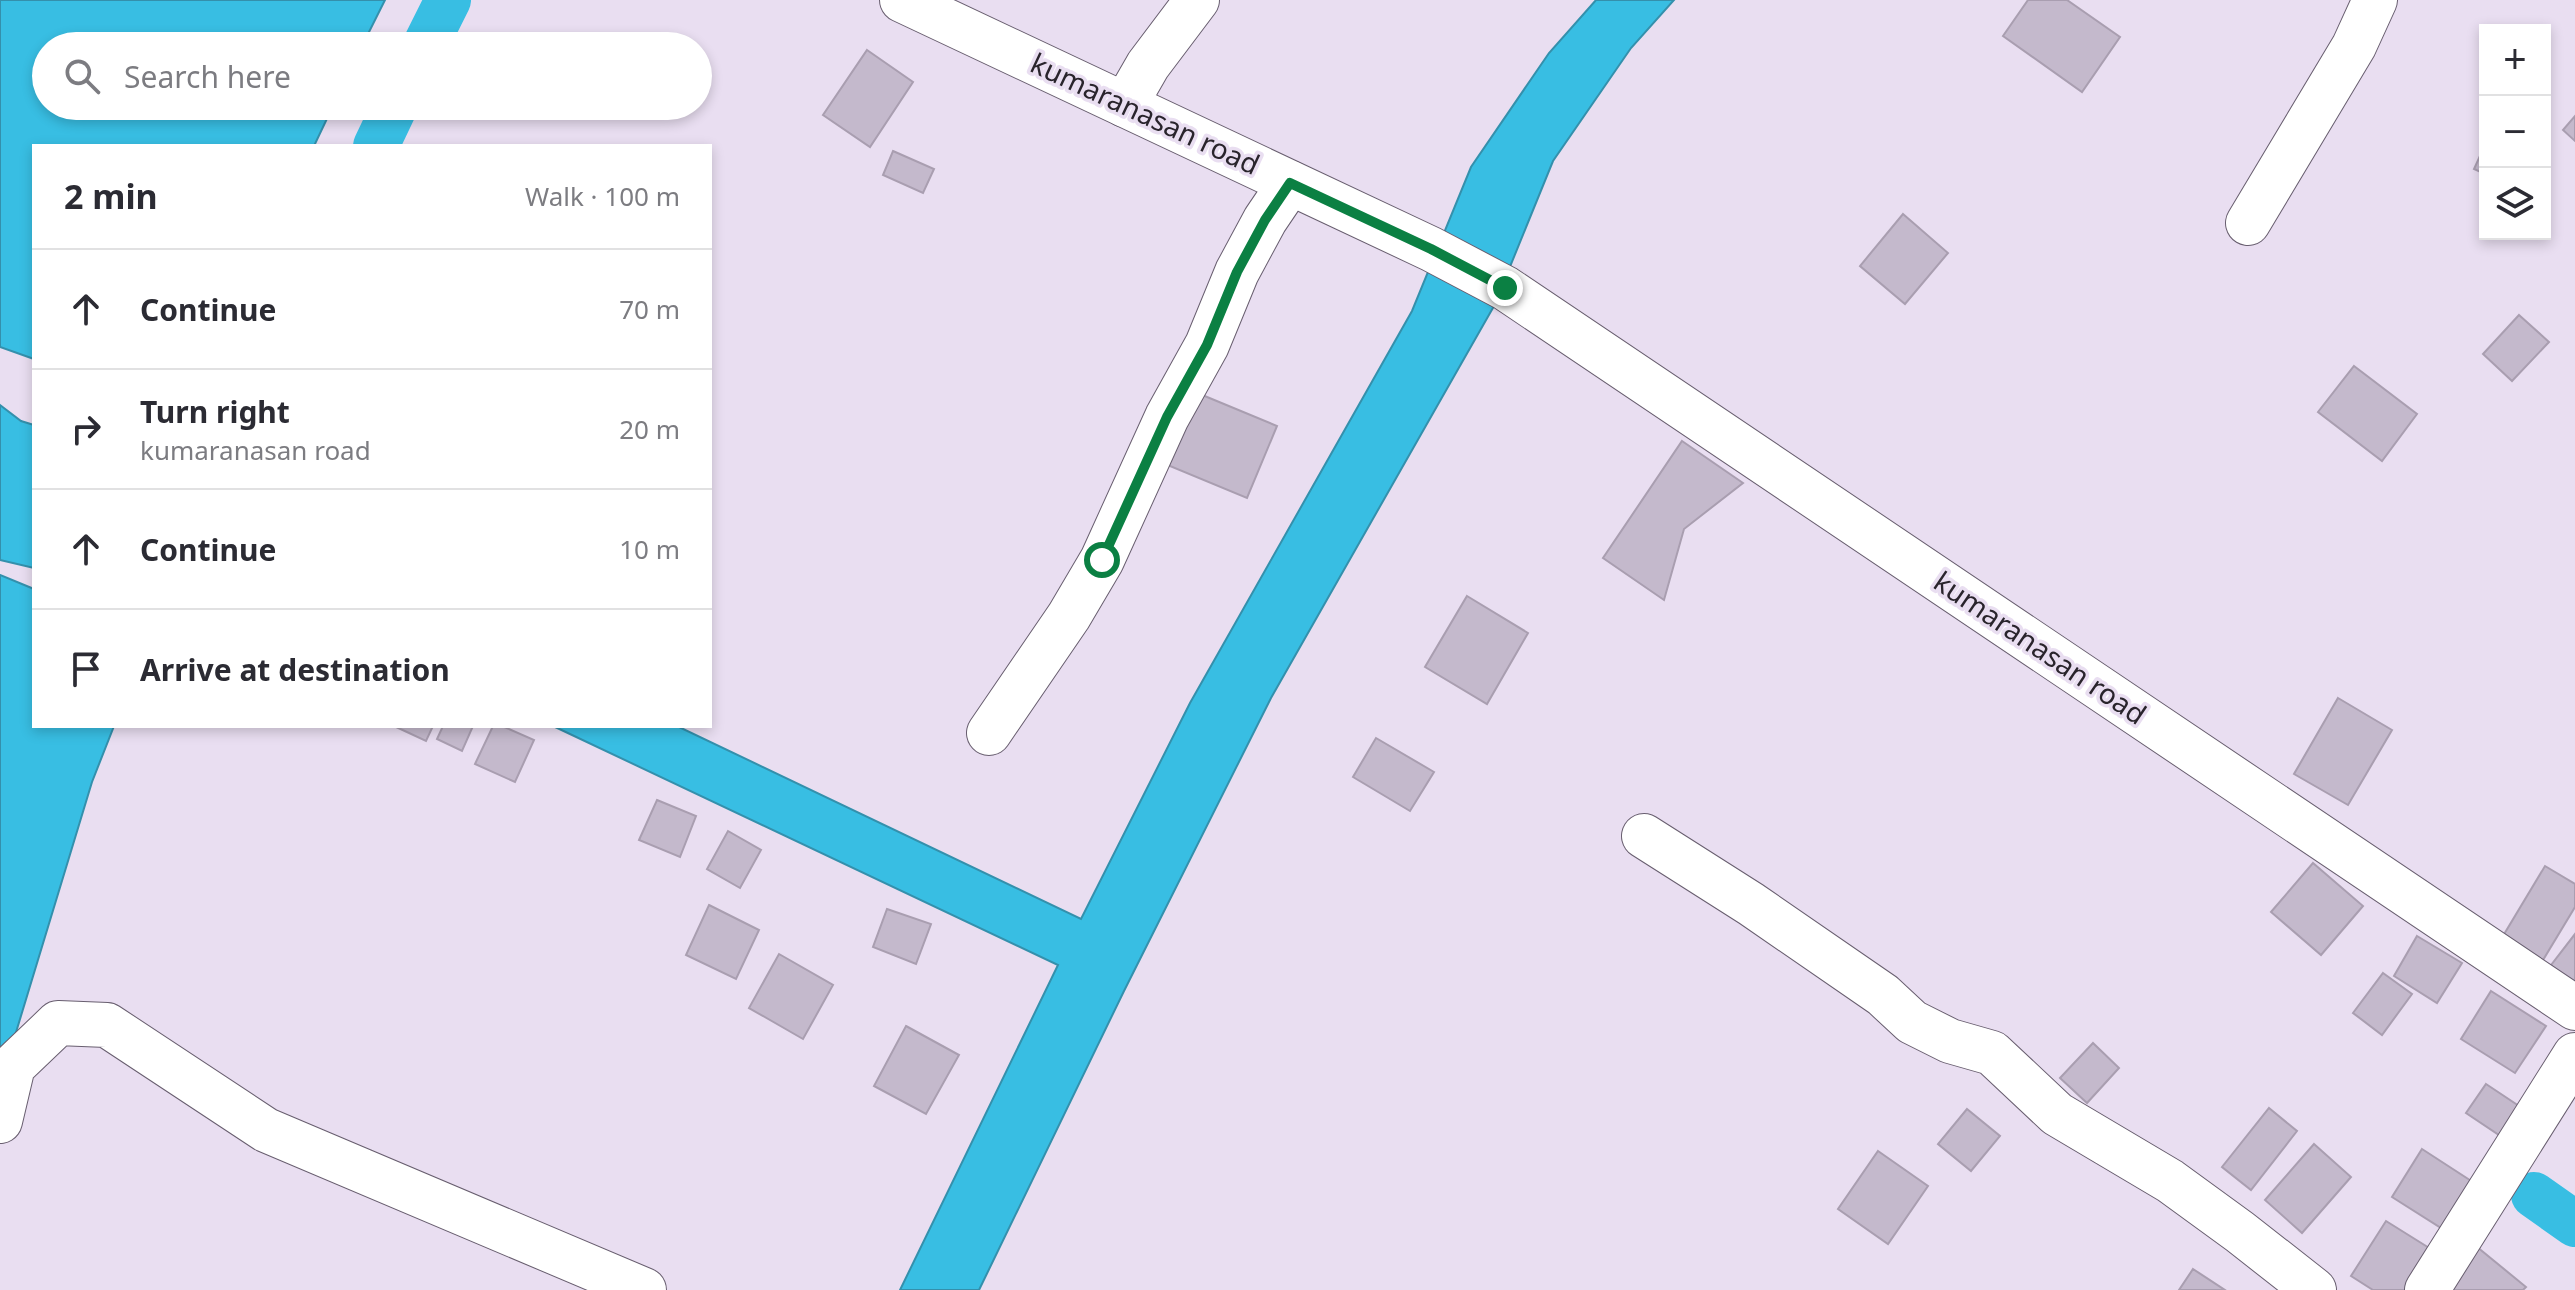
<!DOCTYPE html>
<meta charset="utf-8">
<style>
:root{--surface:#fff;--page:#f7f7f7;--text:#2b2b33;--muted:#7c7c81;--line:#e1e1e2}
body{margin:0;font-family:"Noto Sans",sans-serif;background:var(--page);color:var(--text)}
.controls{position:absolute;right:24px;top:24px;display:grid;overflow:hidden;border-radius:0px;box-shadow:0 4px 12px #0003}
.controls button{width:72px;height:72px;display:grid;place-items:center;padding:0;border:0;border-bottom:2px solid var(--line);background:var(--surface);color:var(--text);font:40px sans-serif}
.stop{position:absolute;width:24px;height:24px;margin:-18px;border:6px solid #0b8043;border-radius:50%;background:#fff}
.stop.end{background:#0b8043;border-color:#fff;box-shadow:0 2px 8px #0008}
.list{margin:0;padding:0;list-style:none}
h2{display:flex;justify-content:space-between;align-items:center;height:104px;margin:0;padding:0 32px;font-size:34px}
h2 small{font-size:26px;font-weight:400;color:var(--muted)}
.list li{display:grid;grid-template-columns:52px 1fr auto;gap:24px;align-items:center;box-sizing:border-box;height:120px;padding:0 32px;border-top:2px solid var(--line)}
.list b{display:block;font-size:30px;white-space:nowrap}
.list p{margin:0;font-size:26px;white-space:nowrap;color:var(--muted)}
.list em{font-size:26px;font-style:normal;color:var(--muted)}
.icon{flex:none;width:44px;height:44px;fill:none;stroke:currentColor;stroke-width:2;stroke-linecap:round;stroke-linejoin:round}
.map{position:relative;flex:none;width:2575px;height:1290px;overflow:hidden}
.search{position:absolute;background:var(--surface);box-shadow:0 4px 12px #0003;left:32px;top:32px;width:680px;height:88px;display:flex;align-items:center;gap:20px;box-sizing:border-box;padding:0 28px;border-radius:44px;color:var(--muted);font-size:30px}
.panel{position:absolute;background:var(--surface);box-shadow:0 4px 12px #0003;left:32px;top:144px;width:680px;height:584px;border-radius:0px}
.map>svg:first-child{display:block}
.water{fill:#38bee3;stroke:#3490ac;stroke-width:2}
.lines{fill:none;stroke-linecap:round;stroke-linejoin:round}
.canal{stroke:#38bee3;stroke-width:46}
.building{fill:#c4b9cc;stroke:#a99eb0;stroke-width:2}
.minor-casing{stroke:#685e6f;stroke-width:46}
.minor{stroke:#fff;stroke-width:44}
.route{stroke:#0b8043;stroke-width:10}
.labels{text-anchor:middle;stroke-width:7;stroke-linejoin:round;paint-order:stroke}
.street-label{font-size:28px;fill:#29242c;stroke:#e9def1}
</style>
<div class="map">
<svg width="2575" height="1290" viewBox="0 0 2575 1290">
<rect width="100%" height="100%" fill="#e9def1"/>
<g class="water">
<polygon points="0,0 385,0 362,46 46,46 46,106 333,106 314,146 34,146 34,359 0,347"/>
<polygon points="1596,0 1674,0 1631,48 1553,161 1494,306 1271,698 1124,991 979,1290 900,1290 1058,965 553,726 677,726 1081,919 1190,703 1412,311 1471,167 1549,53"/>
<polygon points="0,405 21,421 34,425 34,568 0,560"/>
<polygon points="0,575 34,589 34,726 114,726 92,782 0,1085"/>
</g>
<g class="lines">
<g class="canal">
<polyline points="425,46 448,0"/>
<polyline points="376,146 395,106"/>
<polyline points="2534,1195 2575,1224"/>
</g>
</g>
<g class="building">
<polygon points="2028,0 2067,0 2120,37 2082,92 2003,36"/>
<polygon points="867,50 913,82 870,147 823,115"/>
<polygon points="2575,116 2575,141 2563,130"/>
<polygon points="2485,145 2485,174 2474,169"/>
<polygon points="893,151 934,169 923,193 883,175"/>
<polygon points="1903,214 1948,253 1905,304 1860,266"/>
<polygon points="2519,315 2549,342 2512,381 2483,354"/>
<polygon points="2354,366 2417,414 2382,461 2318,412"/>
<polygon points="1195,392 1277,426 1247,498 1165,464"/>
<polygon points="1682,441 1743,483 1684,529 1664,600 1603,558"/>
<polygon points="1467,596 1528,633 1487,704 1425,667"/>
<polygon points="2338,698 2392,730 2348,805 2294,774"/>
<polygon points="394,726 433,726 426,741"/>
<polygon points="443,726 473,726 462,751 437,739"/>
<polygon points="493,726 502,726 534,740 515,782 475,764"/>
<polygon points="1376,738 1434,772 1410,811 1353,777"/>
<polygon points="657,800 696,816 680,857 639,840"/>
<polygon points="728,831 761,850 740,888 707,869"/>
<polygon points="2313,863 2363,906 2321,955 2271,912"/>
<polygon points="2545,866 2575,884 2575,907 2537,970 2497,946"/>
<polygon points="709,905 759,930 736,979 686,955"/>
<polygon points="887,909 931,924 916,964 873,947"/>
<polygon points="2575,934 2575,990 2548,969"/>
<polygon points="2417,936 2462,963 2437,1003 2394,976"/>
<polygon points="779,954 833,985 803,1039 749,1008"/>
<polygon points="2383,973 2412,994 2382,1035 2353,1013"/>
<polygon points="2491,991 2546,1026 2515,1073 2461,1039"/>
<polygon points="906,1026 959,1055 926,1114 874,1086"/>
<polygon points="2093,1043 2119,1068 2087,1103 2060,1078"/>
<polygon points="2486,1084 2525,1110 2505,1139 2466,1113"/>
<polygon points="2269,1108 2297,1131 2251,1190 2222,1167"/>
<polygon points="1967,1109 2000,1136 1971,1171 1938,1144"/>
<polygon points="2314,1144 2351,1177 2302,1233 2265,1200"/>
<polygon points="2422,1149 2479,1186 2449,1233 2392,1197"/>
<polygon points="1878,1151 1928,1186 1888,1244 1838,1209"/>
<polygon points="2386,1221 2434,1251 2408,1290 2373,1290 2351,1276"/>
<polygon points="2471,1242 2526,1287 2523,1290 2436,1290"/>
<polygon points="2193,1269 2225,1290 2179,1290"/>
</g>
<g class="lines">
<defs>
<g id="minor">
<polyline points="902,0 1431,249 1505,288 2575,1008"/>
<polyline points="1125,105 1148,65 1197,0"/>
<polyline points="2248,223 2354,46 2375,0"/>
<polyline points="989,733 1069,616 1102,560 1167,417 1207,345 1237,272 1265,220 1290,183"/>
<polyline points="1644,836 1751,904 1883,995 1912,1022 1950,1041 1992,1053 2057,1114 2170,1181 2240,1232 2314,1290"/>
<polyline points="0,1121 13,1066 58,1023 107,1025 266,1130 644,1290"/>
<polyline points="2427,1290 2575,1055"/>
</g>
</defs>
<use href="#minor" class="minor-casing"/>
<use href="#minor" class="minor"/>
</g>
<g class="lines">
<polyline class="route" points="1102,560 1167,417 1207,345 1237,272 1265,220 1290,183 1431,249 1505,288"/>
</g>
<g class="labels">
<g class="street-label">
<text transform="translate(1145 114) rotate(25)" y="10">kumaranasan road</text>
<text transform="translate(2040 648) rotate(34)" y="10">kumaranasan road</text>
</g>
</g>
</svg>
<div class="controls">
<button>+</button>
<button>−</button>
<button><svg class="icon" aria-label="layers" viewBox="0 0 24 24"><path d="M12 4l9 5-9 5-9-5zM3 14l9 5 9-5"/></svg></button>
</div>
<div class="stop" style="left:1102px;top:560px"></div>
<div class="stop end" style="left:1505px;top:288px"></div>
<div class="search"><svg class="icon" aria-label="search" viewBox="0 0 24 24"><circle cx="10" cy="10" r="6"/><path d="M15 15l6 6"/></svg>Search here</div>
<section class="panel">
<h2>2 min<small>Walk · 100 m</small></h2>
<ul class="list">
<li><svg class="icon" aria-label="ahead" viewBox="0 0 24 24"><path d="M12 20V5M6 11l6-6 6 6"/></svg><div><b>Continue</b></div><em>70 m</em></li>
<li><svg class="icon" aria-label="right" viewBox="0 0 24 24"><path d="M7 20v-9h11M14 6l5 5-5 5"/></svg><div><b>Turn right</b><p>kumaranasan road</p></div><em>20 m</em></li>
<li><svg class="icon" aria-label="ahead" viewBox="0 0 24 24"><path d="M12 20V5M6 11l6-6 6 6"/></svg><div><b>Continue</b></div><em>10 m</em></li>
<li><svg class="icon" aria-label="arrive" viewBox="0 0 24 24"><path d="M6 21V4h12l-3 4 3 4H6"/></svg><div><b>Arrive at destination</b></div></li>
</ul>
</section>
</div>
